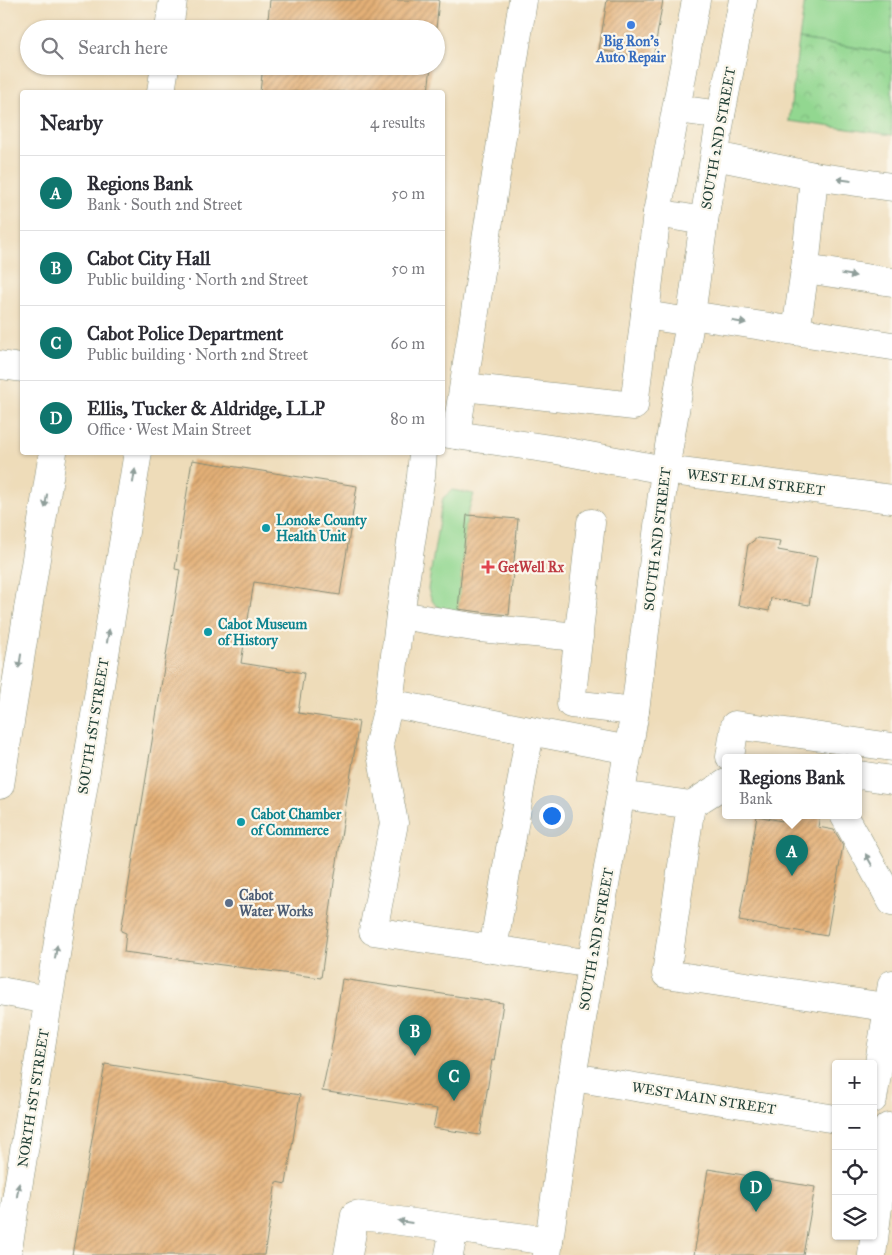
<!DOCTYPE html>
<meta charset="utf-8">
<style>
:root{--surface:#fff;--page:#f7f7f7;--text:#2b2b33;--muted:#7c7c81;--line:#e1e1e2;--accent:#0f766e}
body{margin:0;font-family:"IM FELL Great Primer",serif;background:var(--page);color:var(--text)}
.controls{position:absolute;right:15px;bottom:15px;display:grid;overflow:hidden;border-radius:5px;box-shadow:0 1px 4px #0004}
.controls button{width:45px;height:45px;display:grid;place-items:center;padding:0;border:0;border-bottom:1px solid var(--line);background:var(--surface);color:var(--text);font:25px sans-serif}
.you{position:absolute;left:551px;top:815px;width:18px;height:18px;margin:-12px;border:4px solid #fff;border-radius:50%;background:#1a73e8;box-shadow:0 0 0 8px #1a73e833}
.badge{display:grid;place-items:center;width:32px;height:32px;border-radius:50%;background:var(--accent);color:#fff;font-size:16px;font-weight:700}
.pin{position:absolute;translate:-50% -41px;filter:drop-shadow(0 1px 2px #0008)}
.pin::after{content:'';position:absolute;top:26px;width:18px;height:15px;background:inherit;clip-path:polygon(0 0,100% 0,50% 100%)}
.popup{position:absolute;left:722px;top:754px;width:140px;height:65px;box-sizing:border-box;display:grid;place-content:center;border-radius:5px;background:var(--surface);filter:drop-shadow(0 1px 4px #0005);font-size:16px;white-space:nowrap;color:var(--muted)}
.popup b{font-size:19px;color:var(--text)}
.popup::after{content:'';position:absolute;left:50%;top:100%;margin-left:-10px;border:10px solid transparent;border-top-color:var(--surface)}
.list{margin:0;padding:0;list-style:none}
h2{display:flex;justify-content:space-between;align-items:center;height:65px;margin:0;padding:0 20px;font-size:21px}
h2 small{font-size:16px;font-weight:400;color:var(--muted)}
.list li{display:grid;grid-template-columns:32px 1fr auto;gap:15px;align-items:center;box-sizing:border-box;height:75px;padding:0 20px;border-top:1px solid var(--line)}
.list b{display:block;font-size:19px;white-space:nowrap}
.list p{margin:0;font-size:16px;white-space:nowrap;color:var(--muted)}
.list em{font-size:16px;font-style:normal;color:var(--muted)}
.icon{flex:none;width:28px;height:28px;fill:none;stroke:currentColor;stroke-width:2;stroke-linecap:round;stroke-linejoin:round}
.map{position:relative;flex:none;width:892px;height:1255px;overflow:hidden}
.search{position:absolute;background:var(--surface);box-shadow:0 1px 4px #0004;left:20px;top:20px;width:425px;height:55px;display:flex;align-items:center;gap:12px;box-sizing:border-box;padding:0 18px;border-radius:28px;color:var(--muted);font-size:19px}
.panel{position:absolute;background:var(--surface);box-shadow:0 1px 4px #0004;left:20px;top:90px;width:425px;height:365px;border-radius:5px}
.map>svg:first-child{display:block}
.grass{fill:#92d790;stroke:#588a62}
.park{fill:url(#park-crowns);stroke:#588a62}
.building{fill:url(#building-hatch)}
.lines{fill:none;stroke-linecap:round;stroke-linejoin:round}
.minor-casing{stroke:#868c76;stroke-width:29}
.major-casing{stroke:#868c76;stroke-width:29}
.minor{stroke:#fff;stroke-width:28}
.major{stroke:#fff;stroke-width:28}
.oneway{fill:#8f9e9a}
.shop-dot{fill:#3f7fe0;stroke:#fbf7ec;stroke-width:2}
.culture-dot{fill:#0f9aa8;stroke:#fbf7ec;stroke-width:2}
.health-dot{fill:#e0444e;stroke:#fbf7ec;stroke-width:2}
.service-dot{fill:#5c6f8a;stroke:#fbf7ec;stroke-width:2}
.labels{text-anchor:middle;stroke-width:4.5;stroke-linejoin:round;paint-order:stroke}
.shop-label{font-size:14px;font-weight:bold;fill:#366cbe;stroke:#fbf7ec}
.street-label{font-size:14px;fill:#1f3d34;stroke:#fbf7ec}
.culture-label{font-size:14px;font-weight:bold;fill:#0d838f;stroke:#fbf7ec;text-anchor:start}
.health-label{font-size:14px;font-weight:bold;fill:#be3a42;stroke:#fbf7ec;text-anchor:start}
.service-label{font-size:14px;font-weight:bold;fill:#4e5e75;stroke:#fbf7ec;text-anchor:start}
</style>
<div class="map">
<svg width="892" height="1255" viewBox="0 0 892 1255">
<defs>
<pattern id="park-crowns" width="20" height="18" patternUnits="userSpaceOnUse" patternTransform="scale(1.25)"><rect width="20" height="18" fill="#92d790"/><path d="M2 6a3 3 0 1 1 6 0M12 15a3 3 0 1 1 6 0" fill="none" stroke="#7db97d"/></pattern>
<pattern id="building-hatch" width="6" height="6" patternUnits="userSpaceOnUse" patternTransform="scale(1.25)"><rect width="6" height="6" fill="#e4b077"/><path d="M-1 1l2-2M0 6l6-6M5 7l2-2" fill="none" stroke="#b89062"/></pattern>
</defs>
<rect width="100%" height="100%" fill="#fbf7ec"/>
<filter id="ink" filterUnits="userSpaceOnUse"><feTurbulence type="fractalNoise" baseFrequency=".02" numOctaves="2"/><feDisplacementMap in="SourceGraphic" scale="10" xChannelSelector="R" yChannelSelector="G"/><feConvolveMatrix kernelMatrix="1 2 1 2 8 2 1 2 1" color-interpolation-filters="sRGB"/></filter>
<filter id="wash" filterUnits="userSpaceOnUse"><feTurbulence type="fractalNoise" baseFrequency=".0096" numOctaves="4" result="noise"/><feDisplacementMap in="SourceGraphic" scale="20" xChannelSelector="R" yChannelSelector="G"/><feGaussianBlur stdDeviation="1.12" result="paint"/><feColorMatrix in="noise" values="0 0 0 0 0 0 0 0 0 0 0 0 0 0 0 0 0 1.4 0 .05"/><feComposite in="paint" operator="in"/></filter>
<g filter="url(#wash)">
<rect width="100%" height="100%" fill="#eedcb9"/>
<g class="grass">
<polygon points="805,0 892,0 892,53 799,39"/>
<path d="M 452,490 L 474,494 L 467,515 L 458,615 C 439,606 434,611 428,589 L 441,508 L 443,498 Z"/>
</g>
<polygon class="park" points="799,39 892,53 892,135 789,121"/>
<g id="blocks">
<g class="building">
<polygon points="270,0 439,0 436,29 267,29"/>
<polygon points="607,0 663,0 653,59 599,50"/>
<polygon points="263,66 431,66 428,92 260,92"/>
<polygon points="192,460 357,486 340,595 254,582 241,663 304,673 298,713 359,722 335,875 321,978 124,952 126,933 121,931 180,570 175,569"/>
<polygon points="467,515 518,519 509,615 481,612 458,609"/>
<polygon points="757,538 780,541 778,550 817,557 809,605 771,598 769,611 738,605 748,545"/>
<polygon points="783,815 820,815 818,827 834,830 843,845 827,936 739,921 757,816 782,821"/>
<polygon points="342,979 503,1003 494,1061 492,1060 480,1135 433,1128 437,1109 322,1091 333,1040"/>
<polygon points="105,1064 300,1095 286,1184 276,1182 264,1255 72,1255"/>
<polygon points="708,1169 815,1187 803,1255 694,1255"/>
</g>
</g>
</g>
<g filter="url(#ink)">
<use href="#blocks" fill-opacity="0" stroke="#868c76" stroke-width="1"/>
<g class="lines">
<defs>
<g id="minor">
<polyline points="169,29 173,0"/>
<polyline points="161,92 165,66"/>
<polyline points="677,109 721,115"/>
<polyline points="715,156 814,176 892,187"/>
<polyline points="657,213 704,221"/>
<polyline points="805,269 892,282"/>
<polyline points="645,315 690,322"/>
<polyline points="691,315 892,346"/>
<polyline points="796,331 805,269 814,176"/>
<polyline points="0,365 22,368"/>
<polyline points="464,387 634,406 657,213 696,0"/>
<polyline points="442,433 557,450 665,470 892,499"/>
<polyline points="456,435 523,0"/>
<polyline points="591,523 571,704 635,711"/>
<polyline points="400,615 479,628 579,637"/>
<polyline points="389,703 400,615 421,476 423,452"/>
<polyline points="730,757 735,725 892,747"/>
<polyline points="858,776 859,775 892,780"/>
<polyline points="0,785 53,452"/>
<polyline points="621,795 691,805 666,974 892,1008"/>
<polyline points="691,805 726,783"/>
<polyline points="844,815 892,902"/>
<polyline points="493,949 530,731"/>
<polyline points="592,964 373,931 394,823 379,743 389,703 530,731 629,750"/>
<polyline points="0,991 48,1000"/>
<polyline points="572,1077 836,1119"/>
<polyline points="873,1099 892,984"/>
<polyline points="7,1255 138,452"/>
<polyline points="348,1255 355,1215 549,1241"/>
<polyline points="449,1255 454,1229"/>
<polyline points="872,1255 888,1127"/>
</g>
<polyline id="major" points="547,1255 572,1077 635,711 665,470 690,322 704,221 721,115 743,0"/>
</defs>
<use href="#minor" class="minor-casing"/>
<use href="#major" class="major-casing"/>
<use href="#minor" class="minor"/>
<use href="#major" class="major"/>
</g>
<defs><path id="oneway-solid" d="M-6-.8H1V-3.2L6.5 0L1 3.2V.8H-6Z" transform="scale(1.25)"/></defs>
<g class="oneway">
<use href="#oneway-solid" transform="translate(844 180) rotate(-172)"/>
<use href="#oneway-solid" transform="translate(849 275) rotate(9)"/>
<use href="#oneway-solid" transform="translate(739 322) rotate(9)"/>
<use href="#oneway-solid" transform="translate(134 476) rotate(-81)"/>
<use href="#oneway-solid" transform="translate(46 501) rotate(99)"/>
<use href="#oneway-solid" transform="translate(108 636) rotate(-81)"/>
<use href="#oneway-solid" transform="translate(20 661) rotate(99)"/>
<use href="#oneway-solid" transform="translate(869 860) rotate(-119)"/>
<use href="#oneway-solid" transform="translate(56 952) rotate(-81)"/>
<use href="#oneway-solid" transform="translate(18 1190) rotate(-81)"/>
<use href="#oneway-solid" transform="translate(405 1222) rotate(-172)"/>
</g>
</g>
<circle class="shop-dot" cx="631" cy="25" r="5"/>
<g class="culture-dot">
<circle cx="266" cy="528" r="5"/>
<circle cx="208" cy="632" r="5"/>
<circle cx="241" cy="822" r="5"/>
</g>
<path class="health-dot" d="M485.5 559.5h5v5h5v5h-5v5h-5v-5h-5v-5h5z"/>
<circle class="service-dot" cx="229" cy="903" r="5"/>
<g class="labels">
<g class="shop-label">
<text x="631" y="46">Big Ron's<tspan x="631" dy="16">Auto Repair</tspan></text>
</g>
<g class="street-label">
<text transform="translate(718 138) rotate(-80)" y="5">SOUTH 2ND STREET</text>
<text transform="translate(756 482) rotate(7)" y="5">WEST ELM STREET</text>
<text transform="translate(657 539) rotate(-83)" y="5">SOUTH 2ND STREET</text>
<text transform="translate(93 726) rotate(-81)" y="5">SOUTH 1ST STREET</text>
<text transform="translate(596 939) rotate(-80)" y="5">SOUTH 2ND STREET</text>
<text transform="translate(33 1098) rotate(-81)" y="5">NORTH 1ST STREET</text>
<text transform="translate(704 1098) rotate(9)" y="5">WEST MAIN STREET</text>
</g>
<g class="culture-label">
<text x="276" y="525">Lonoke County<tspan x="276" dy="16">Health Unit</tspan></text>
<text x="218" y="629">Cabot Museum<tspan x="218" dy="16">of History</tspan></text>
<text x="251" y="819">Cabot Chamber<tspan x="251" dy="16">of Commerce</tspan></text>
</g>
<g class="health-label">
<text x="498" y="572">GetWell Rx</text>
</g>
<g class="service-label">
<text x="239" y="900">Cabot<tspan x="239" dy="16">Water Works</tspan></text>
</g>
</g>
</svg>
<div class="controls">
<button>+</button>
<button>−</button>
<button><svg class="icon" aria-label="locate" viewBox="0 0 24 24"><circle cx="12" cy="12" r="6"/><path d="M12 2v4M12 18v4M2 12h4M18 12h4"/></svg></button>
<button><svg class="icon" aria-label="layers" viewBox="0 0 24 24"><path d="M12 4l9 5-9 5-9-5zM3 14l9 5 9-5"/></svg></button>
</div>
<div class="you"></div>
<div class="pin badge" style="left:792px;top:876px">A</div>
<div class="popup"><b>Regions Bank</b>Bank</div>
<div class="pin badge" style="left:415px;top:1056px">B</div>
<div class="pin badge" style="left:454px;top:1101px">C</div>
<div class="pin badge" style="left:756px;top:1212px">D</div>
<div class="search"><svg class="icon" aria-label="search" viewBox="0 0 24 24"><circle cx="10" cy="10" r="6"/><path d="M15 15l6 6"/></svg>Search here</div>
<section class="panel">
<h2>Nearby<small>4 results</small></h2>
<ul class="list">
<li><span class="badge">A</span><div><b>Regions Bank</b><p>Bank · South 2nd Street</p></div><em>50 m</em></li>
<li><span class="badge">B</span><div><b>Cabot City Hall</b><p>Public building · North 2nd Street</p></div><em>50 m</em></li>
<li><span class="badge">C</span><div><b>Cabot Police Department</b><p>Public building · North 2nd Street</p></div><em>60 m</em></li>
<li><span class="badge">D</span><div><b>Ellis, Tucker &amp; Aldridge, LLP</b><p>Office · West Main Street</p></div><em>80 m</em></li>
</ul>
</section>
</div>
